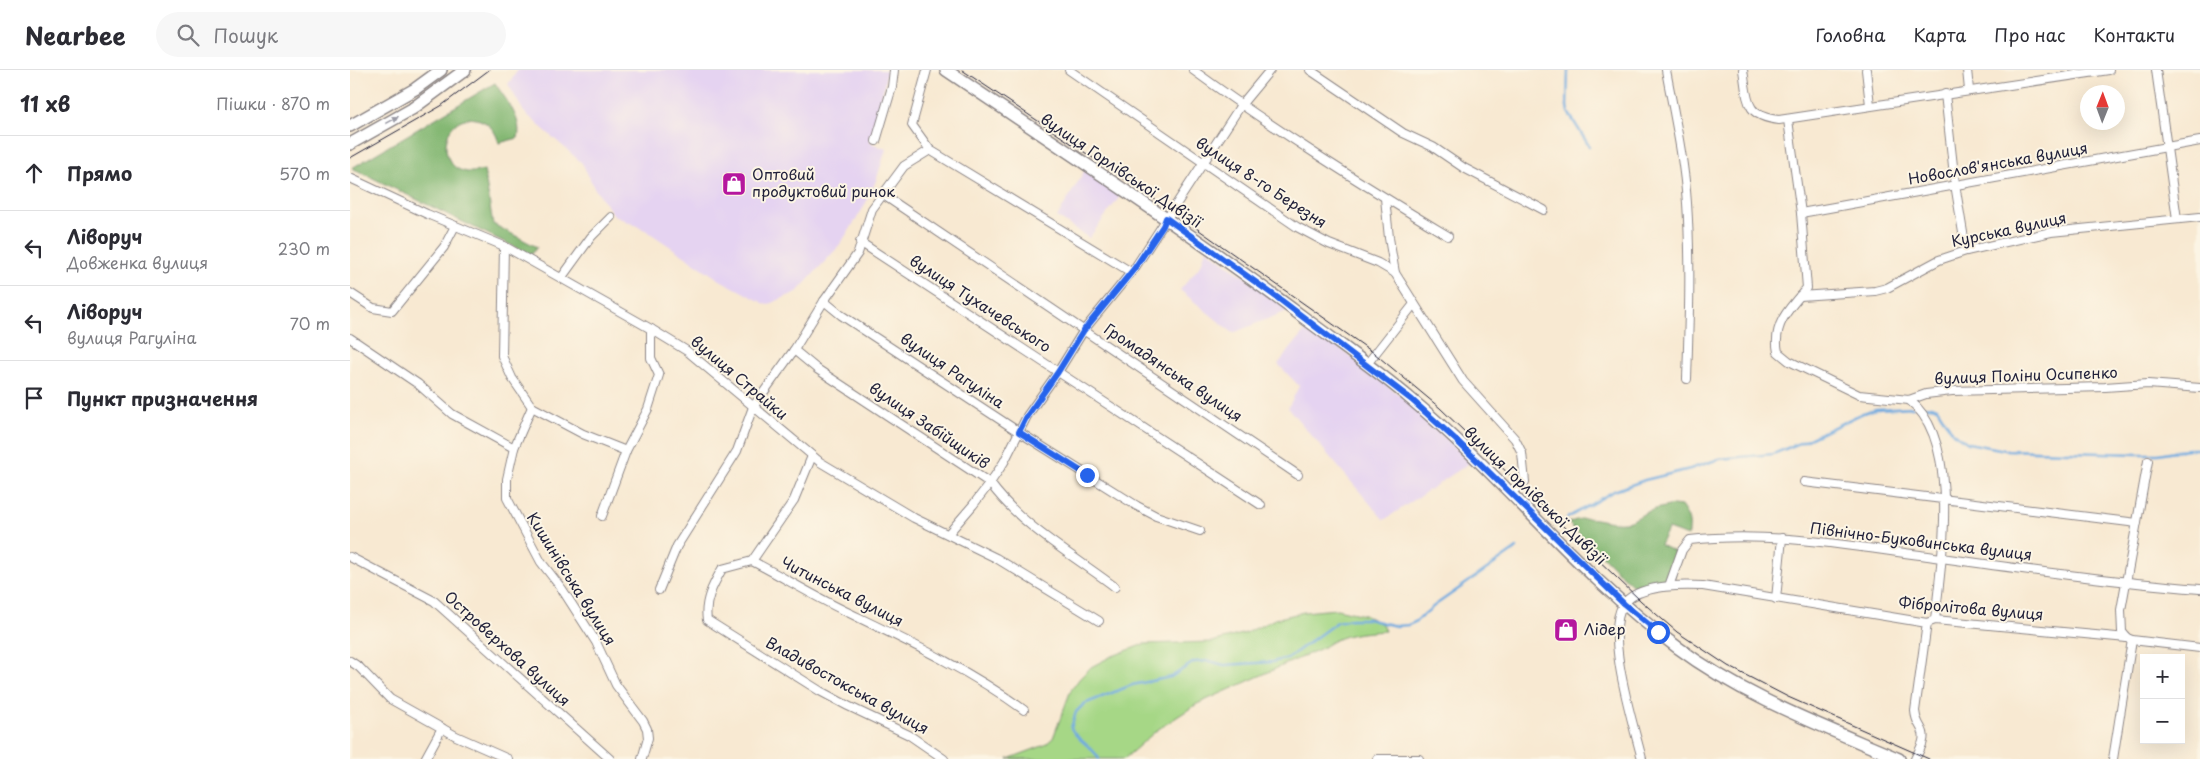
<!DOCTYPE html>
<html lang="uk">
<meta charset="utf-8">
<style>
:root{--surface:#fff;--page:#f7f7f7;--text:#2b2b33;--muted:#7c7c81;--line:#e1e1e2}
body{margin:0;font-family:"Playpen Sans",sans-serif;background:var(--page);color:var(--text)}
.controls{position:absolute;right:15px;bottom:15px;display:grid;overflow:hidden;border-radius:0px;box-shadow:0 5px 20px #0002}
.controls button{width:45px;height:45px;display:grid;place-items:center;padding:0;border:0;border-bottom:1px solid var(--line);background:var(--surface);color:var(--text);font:25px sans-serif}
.compass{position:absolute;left:1730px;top:15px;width:45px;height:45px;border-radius:50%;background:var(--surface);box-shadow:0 5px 20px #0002;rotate:1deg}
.stop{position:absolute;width:15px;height:15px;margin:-11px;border:4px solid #2563eb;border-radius:50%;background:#fff}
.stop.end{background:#2563eb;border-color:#fff;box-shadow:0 1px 5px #0008}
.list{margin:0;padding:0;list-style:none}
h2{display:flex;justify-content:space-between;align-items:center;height:65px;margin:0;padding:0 20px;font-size:21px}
h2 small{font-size:16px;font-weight:400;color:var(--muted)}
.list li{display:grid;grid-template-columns:32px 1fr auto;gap:15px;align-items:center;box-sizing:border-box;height:75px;padding:0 20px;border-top:1px solid var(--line)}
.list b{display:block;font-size:19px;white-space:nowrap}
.list p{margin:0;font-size:16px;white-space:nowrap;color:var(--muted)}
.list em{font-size:16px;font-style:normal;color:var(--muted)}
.icon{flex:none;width:28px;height:28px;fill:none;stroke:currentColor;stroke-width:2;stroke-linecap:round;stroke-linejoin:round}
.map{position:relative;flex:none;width:1850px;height:689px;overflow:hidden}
header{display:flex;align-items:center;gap:30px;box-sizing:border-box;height:70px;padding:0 25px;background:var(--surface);border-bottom:1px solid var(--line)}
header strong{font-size:24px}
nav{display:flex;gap:28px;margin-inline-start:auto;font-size:18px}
.search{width:350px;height:45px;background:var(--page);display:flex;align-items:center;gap:12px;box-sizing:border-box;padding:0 18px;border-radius:28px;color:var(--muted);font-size:19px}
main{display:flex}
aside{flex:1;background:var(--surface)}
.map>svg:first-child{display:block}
.built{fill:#e5d3f1}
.green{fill:#a6d786;stroke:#647c60}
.forest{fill:#84b873;stroke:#536d57}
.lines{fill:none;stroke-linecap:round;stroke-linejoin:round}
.stream{stroke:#6faae0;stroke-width:2.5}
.street-casing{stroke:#8d8686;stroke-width:10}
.secondary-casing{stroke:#8d8686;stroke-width:14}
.street{stroke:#fff;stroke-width:8}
.secondary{stroke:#fff;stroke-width:11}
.tram{stroke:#22223b;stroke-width:1}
.oneway{fill:#9c9ca7}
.route{stroke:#2563eb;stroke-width:6}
.labels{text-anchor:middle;stroke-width:4;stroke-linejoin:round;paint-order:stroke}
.street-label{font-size:15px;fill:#22223b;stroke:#fcf5e5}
.poi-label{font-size:15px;fill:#22223b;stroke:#fcf5e5;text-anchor:start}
</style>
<header>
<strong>Nearbee</strong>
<div class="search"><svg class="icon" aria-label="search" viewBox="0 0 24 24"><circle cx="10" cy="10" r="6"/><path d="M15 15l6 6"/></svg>Пошук</div>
<nav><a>Головна</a><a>Карта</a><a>Про нас</a><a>Контакти</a></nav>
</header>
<main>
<aside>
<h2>11 хв<small>Пішки · 870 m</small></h2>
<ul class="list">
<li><svg class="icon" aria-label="ahead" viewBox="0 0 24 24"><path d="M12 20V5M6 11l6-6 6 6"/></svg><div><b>Прямо</b></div><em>570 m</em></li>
<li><svg class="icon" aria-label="left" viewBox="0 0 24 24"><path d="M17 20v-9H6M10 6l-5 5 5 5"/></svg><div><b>Ліворуч</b><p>Довженка вулиця</p></div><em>230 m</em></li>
<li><svg class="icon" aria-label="left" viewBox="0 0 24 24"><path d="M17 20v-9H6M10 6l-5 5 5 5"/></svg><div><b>Ліворуч</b><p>вулиця Рагуліна</p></div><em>70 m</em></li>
<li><svg class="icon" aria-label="arrive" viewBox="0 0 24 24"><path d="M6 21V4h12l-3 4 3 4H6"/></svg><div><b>Пункт призначення</b></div></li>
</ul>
</aside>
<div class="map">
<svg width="1850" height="689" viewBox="0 0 1850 689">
<rect width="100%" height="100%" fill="#fcf5e5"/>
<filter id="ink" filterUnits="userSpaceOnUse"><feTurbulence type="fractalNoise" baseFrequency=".02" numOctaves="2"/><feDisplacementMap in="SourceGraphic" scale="10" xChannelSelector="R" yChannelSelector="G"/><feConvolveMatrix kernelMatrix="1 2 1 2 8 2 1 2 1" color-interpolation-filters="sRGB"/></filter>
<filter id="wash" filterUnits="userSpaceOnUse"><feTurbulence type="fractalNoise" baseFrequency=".0096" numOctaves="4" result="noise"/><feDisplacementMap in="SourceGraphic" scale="20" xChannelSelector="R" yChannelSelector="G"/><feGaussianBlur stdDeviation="1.12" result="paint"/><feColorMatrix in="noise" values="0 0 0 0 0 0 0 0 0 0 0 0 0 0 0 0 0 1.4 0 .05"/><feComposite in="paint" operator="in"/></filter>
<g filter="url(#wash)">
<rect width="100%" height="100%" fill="#f8e9d2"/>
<g class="built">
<polygon points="168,0 537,0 528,47 519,72 536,79 527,108 514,137 489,176 447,222 417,235 370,210 297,161 264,145 245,119 232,93 174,42 158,14"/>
<polygon points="735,100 771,125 739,168 707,147"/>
<polygon points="856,179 940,240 883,263 830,220 851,195"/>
<polygon points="960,255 1053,328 1121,392 1034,450 938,338 949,316 928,294"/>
</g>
<path class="green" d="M 987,539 L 1014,545 L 1032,554 L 1035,561 C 1009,563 993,563 972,578 L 847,634 L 807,660 L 774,689 L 658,689 L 695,675 L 703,668 L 721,620 L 730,608 L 741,597 L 760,587 L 794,574 L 862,572 L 896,563 L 925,549 L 954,542 Z"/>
<g class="forest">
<path d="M 145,13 C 155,29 173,48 168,68 L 149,73 C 146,63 141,54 130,50 C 87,36 81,116 134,100 L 143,154 L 187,177 L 181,185 L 2,98 Z"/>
<path d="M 1323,435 L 1331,436 C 1339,447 1341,453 1338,466 L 1318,459 L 1310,475 L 1325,482 L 1324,508 L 1285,518 L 1218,453 C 1243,442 1251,454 1275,452 C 1285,451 1291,444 1300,441 C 1307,438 1315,437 1323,435 Z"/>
</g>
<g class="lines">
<g class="stream">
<polyline points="1218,0 1217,36 1218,42 1239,76"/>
<polyline points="1568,337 1582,336 1587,338 1603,363 1618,373 1655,380 1786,384 1808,384 1837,379 1850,379"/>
<polyline points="1217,448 1264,421 1295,410 1340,399 1369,389 1423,384 1457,370 1513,343 1526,339 1563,337"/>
<path d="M 749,689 C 743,676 727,671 721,658 L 726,642 L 734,634 L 782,615 L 821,607 L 844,592 L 860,591 L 874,595 L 922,592 L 938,588 L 987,552 L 1001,549 L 1017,549 L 1046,556 L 1058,555 L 1065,552 L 1084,536 L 1167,478"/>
</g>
</g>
</g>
<g filter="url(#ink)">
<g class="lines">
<defs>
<g id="street">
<polyline points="719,0 947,157 979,174 1028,193 1045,203 1113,311 1165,369 1172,383 1175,412 1160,423"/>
<path d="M 843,0 C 925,60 1012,114 1098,166"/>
<polyline points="960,0 1053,63 1083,77 1114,98 1194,140"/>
<path d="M 1316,0 C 1324,44 1334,88 1337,133 C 1341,191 1339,250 1337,309"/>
<path d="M 1393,0 C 1398,30 1394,46 1429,50 L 1759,0"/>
<polyline points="1516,0 1520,35"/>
<polyline points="1617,0 1619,20"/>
<polyline points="1806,0 1827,149"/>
<polyline points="1595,24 1605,114 1616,181"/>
<path d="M 1438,50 L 1451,143 L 1457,218 C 1440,237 1422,255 1428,282 L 1439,291 L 1509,325 L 1559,330 L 1576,324 L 1602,321 L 1755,317 L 1798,314 L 1850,318"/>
<polyline points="526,71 542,17 544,0"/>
<polyline points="580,80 781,202"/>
<polyline points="0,108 77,144 154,176 301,259 337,281 470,392 564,448 646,488 749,551"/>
<polyline points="532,124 948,405"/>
<polyline points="1035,128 1039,168 1045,203"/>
<polyline points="1451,143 1850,71"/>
<polyline points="510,172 911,435"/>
<polyline points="154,176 152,286 162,308 182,337 233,364 276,381"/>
<polyline points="212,207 241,167 261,147"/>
<polyline points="0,223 23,238 42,241 94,177 105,156"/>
<polyline points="1450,226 1525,221 1537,218 1589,190 1616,181 1701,162 1850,147"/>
<polyline points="474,231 491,245 669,362 787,436 806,446 850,461"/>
<polyline points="0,268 68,314 102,344 164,378"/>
<path d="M 444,280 L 467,299 L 640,413 C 671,456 723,485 765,517"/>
<polyline points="1017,294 1064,234"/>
<path d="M 1559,330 C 1612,370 1591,492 1585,550"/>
<polyline points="182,337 164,378 157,409 157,428 191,492 212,519 246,572 266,615 293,651 297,659 298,668 292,689"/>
<path d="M 462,386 L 444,430 L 402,491 C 433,507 462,525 493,540 C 555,570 618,599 674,640"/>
<polyline points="1454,412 1787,453"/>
<polyline points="252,446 276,381 298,339 309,305 301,288 301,259"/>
<polyline points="598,464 623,435 640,413 654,392 677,346 708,302 734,260 784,199 891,35 920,0"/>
<polyline points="0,487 84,531 260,689"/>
<path d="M 402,491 L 372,499 C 363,515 354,531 357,550 L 470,621 L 498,636 L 559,665 L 594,689"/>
<path d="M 1319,516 L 1332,480 L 1340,470 C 1417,461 1494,475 1570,485 C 1664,498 1756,511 1850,519"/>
<polyline points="309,520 327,476 387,381 403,337 444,280 474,231 508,183 522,139 554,96 580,80 562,55 577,0"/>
<polyline points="1426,529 1432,468"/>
<polyline points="1777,568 1772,562 1771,540 1798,391"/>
<polyline points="0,591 9,597 40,629 106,666 158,689"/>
<polyline points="75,689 92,658"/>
<polyline points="1027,689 1069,689"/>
<path d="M 1292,689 C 1284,656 1254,564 1273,535 C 1287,514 1331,515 1353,516 L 1577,553 L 1585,550 L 1777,568 L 1782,570 L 1850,578"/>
<path d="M 1565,689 C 1569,681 1577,669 1572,660 C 1568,651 1566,652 1565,641 L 1577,553"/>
<polyline points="1763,689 1782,570"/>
</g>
<g id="secondary">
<path d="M 596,0 C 716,81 837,160 953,247 C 989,274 1027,300 1062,330 C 1154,407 1229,505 1327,577 C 1394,627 1473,656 1549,689"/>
<polyline points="0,56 65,19 91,0"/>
<polyline points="0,74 62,39 115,0"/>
</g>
</defs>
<use href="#street" class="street-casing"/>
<use href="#secondary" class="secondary-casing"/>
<use href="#street" class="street"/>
<use href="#secondary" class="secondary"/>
<g class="tram">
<polyline points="612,0 822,141 1024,283 1090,338 1291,531 1327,562 1378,596 1438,627 1579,689"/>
<polyline points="0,88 91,36 139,0"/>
</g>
</g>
<defs><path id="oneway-solid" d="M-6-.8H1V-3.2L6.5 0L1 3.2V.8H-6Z" transform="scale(1.25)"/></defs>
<use class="oneway" href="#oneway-solid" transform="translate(42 50) rotate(-29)"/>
</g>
<g class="lines" filter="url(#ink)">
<polyline class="route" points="737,405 669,362 677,346 708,302 734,260 784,199 813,156 816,148 932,231 1062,330 1106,370 1274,534 1308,562"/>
</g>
<defs>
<symbol id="shop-square" viewBox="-11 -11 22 22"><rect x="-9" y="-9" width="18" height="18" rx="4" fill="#b5179e" stroke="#fcf5e5"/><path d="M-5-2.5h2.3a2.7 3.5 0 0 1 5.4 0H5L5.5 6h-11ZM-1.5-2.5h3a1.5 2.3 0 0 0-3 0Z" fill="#fff"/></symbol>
</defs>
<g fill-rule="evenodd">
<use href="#shop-square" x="370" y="100" width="28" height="28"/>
<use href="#shop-square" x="1202" y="546" width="28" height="28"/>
</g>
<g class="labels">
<g class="street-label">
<text transform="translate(1648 94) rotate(-10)" y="5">Новослов'янська вулиця</text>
<text transform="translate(771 101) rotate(34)" y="5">вулиця Горлівської Дивізії</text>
<text transform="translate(911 113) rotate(33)" y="5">вулиця 8-го Березня</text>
<text transform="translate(1659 160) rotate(-12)" y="5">Курська вулиця</text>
<text transform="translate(630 234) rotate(33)" y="5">вулиця Тухачевського</text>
<text transform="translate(602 301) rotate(34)" y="5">вулиця Рагуліна</text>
<text transform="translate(823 303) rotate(34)" y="5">Громадянська вулиця</text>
<text transform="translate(1676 306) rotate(-2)" y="5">вулиця Поліни Осипенко</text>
<text transform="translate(389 308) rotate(40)" y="5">вулиця Страйки</text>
<text transform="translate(579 356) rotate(34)" y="5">вулиця Забійщиків</text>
<text transform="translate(1185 426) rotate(44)" y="5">вулиця Горлівської Дивізії</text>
<text transform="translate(1571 472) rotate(7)" y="5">Північно-Буковинська вулиця</text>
<text transform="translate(221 509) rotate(58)" y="5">Кишинівська вулиця</text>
<text transform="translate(492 522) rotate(27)" y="5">Читинська вулиця</text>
<text transform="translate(1621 539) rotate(5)" y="5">Фібролітова вулиця</text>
<text transform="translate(157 579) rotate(42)" y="5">Островерхова вулиця</text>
<text transform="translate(497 616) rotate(29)" y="5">Владивостокська вулиця</text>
</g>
<g class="poi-label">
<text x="402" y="110">Оптовий<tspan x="402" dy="17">продуктовий ринок</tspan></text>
<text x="1234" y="565">Лідер</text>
</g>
</g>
</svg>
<div class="controls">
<button>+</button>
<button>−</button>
</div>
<svg class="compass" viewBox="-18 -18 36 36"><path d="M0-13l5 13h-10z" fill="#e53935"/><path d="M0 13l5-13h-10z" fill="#7c7c81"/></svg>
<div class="stop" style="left:1308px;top:562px"></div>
<div class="stop end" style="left:737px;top:405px"></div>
</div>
</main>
